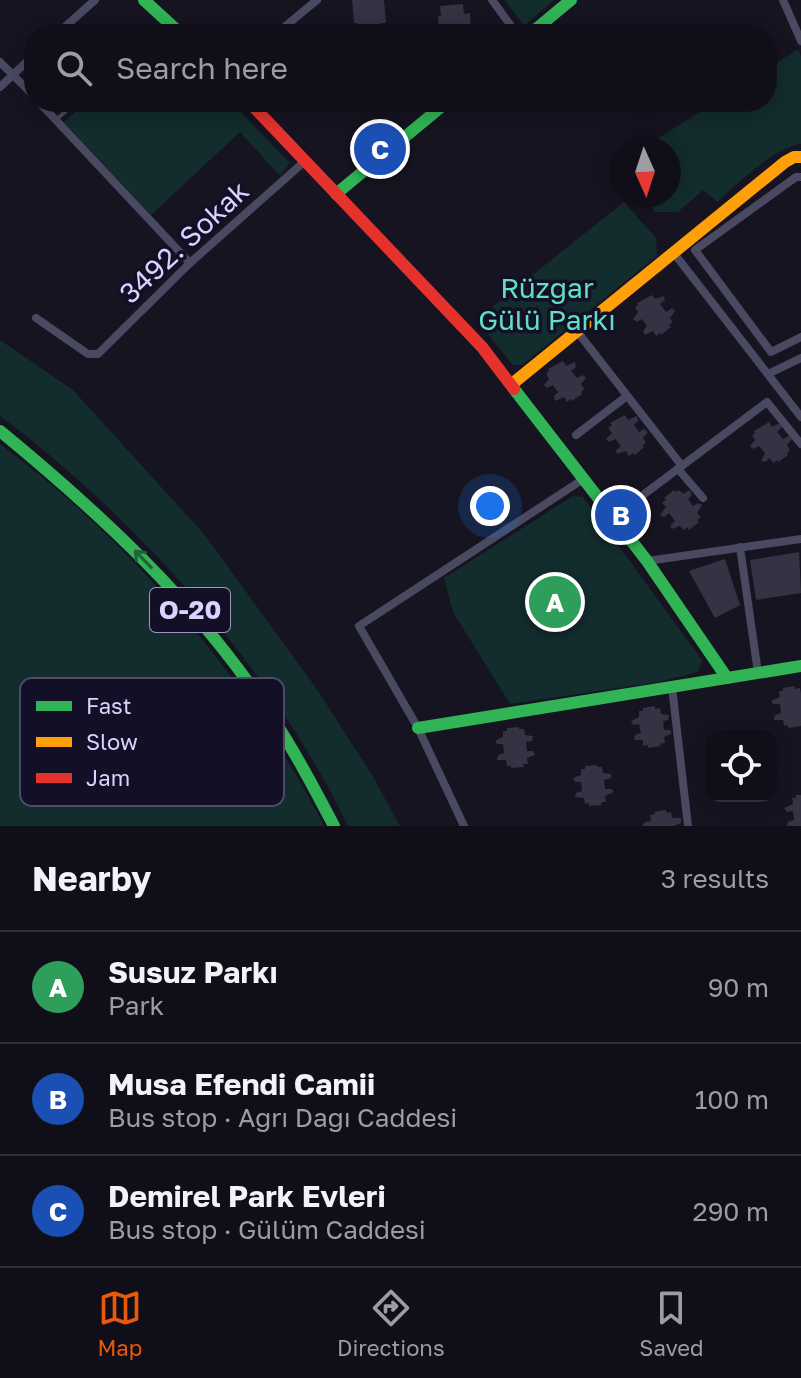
<!DOCTYPE html>
<meta charset="utf-8">
<style>
:root{--surface:#100f19;--page:#191822;--text:#f1f3f6;--muted:#9c9ca2;--line:#302f38;--accent:#ea580c}
body{margin:0;font-family:"Golos Text",sans-serif;background:var(--page);color:var(--text)}
.controls{position:absolute;right:24px;bottom:24px;display:grid;overflow:hidden;border-radius:16px;box-shadow:0 4px 20px #0003}
.controls button{width:72px;height:72px;display:grid;place-items:center;padding:0;border:0;border-bottom:2px solid var(--line);background:var(--surface);color:var(--text);font:40px sans-serif}
.compass{position:absolute;left:609px;top:136px;width:72px;height:72px;border-radius:50%;background:var(--surface);box-shadow:0 4px 20px #0003;rotate:177deg}
.you{position:absolute;left:490px;top:506px;width:28px;height:28px;margin:-20px;border:6px solid #fff;border-radius:50%;background:#1a73e8;box-shadow:0 0 0 12px #1a73e833}
.badge{display:grid;place-items:center;width:52px;height:52px;border-radius:50%;background:var(--accent);color:#fff;font-size:26px;font-weight:700}
.pin{position:absolute;translate:-50% -50%;border:4px solid #fff;box-shadow:0 2px 8px #0006}
.list{margin:0;padding:0;list-style:none}
h2{display:flex;justify-content:space-between;align-items:center;height:104px;margin:0;padding:0 32px;font-size:34px}
h2 small{font-size:26px;font-weight:400;color:var(--muted)}
.list li{display:grid;grid-template-columns:52px 1fr auto;gap:24px;align-items:center;box-sizing:border-box;height:112px;padding:0 32px;border-top:2px solid var(--line)}
.list b{display:block;font-size:30px;white-space:nowrap}
.list p{margin:0;font-size:26px;white-space:nowrap;color:var(--muted)}
.list em{font-size:26px;font-style:normal;color:var(--muted)}
.icon{flex:none;width:44px;height:44px;fill:none;stroke:currentColor;stroke-width:2;stroke-linecap:round;stroke-linejoin:round}
.map{position:relative;flex:none;width:801px;height:826px;overflow:hidden}
.search{position:absolute;background:var(--surface);box-shadow:0 4px 20px #0003;left:24px;right:24px;top:24px;height:88px;display:flex;align-items:center;gap:20px;box-sizing:border-box;padding:0 28px;border-radius:32px;color:var(--muted);font-size:30px}
.sheet{height:440px;background:var(--surface)}
nav{display:flex;justify-content:space-around;align-items:center;box-sizing:border-box;height:112px;border-top:2px solid var(--line);background:var(--surface);font-size:22px;color:var(--muted)}
nav a{display:grid;justify-items:center;gap:4px}
nav .on{color:var(--accent)}
.map>svg:first-child{display:block}
.green{fill:#132c2d}
.building{fill:#343243}
.lines{fill:none;stroke-linecap:round;stroke-linejoin:round}
.lane{stroke:#4a4962;stroke-width:4}
.street{stroke:#4a4962;stroke-width:8}
.fast{stroke:#30b455;stroke-width:12}
.slow{stroke:#ff9f0a;stroke-width:12}
.jam{stroke:#e5322d;stroke-width:12}
.oneway{stroke:#22623e}
.labels{text-anchor:middle;stroke-width:7;stroke-linejoin:round;paint-order:stroke}
.shield{fill:#130f26;stroke:#9e99be;stroke-width:2}
.shield-label{font-size:26px;font-weight:bold;fill:#d9d4ff}
.street-label{font-size:28px;fill:#d9d4ff;stroke:#130f26}
.park-label{font-size:28px;fill:#5fe0c0;stroke:#130f26}
.key{fill:#130f26;stroke:#4e4a67;stroke-width:2}
.key-label{font-size:22px;fill:#d9d4ff}
</style>
<div class="map">
<svg width="801" height="826" viewBox="0 0 801 826">
<rect width="100%" height="100%" fill="#161421"/>
<g class="green">
<polygon points="505,0 554,0 524,26"/>
<path d="M 798,49 L 801,56 L 801,144 C 774,147 738,184 717,202 L 703,190 L 678,212 L 655,212 L 643,196 L 669,196 L 669,148 L 643,148 L 715,102 L 767,102 L 767,69 Z"/>
<polygon points="86,102 231,102 290,163 280,176 240,132 151,215 64,122"/>
<polygon points="624,202 656,238 657,256 522,365 513,365 476,320"/>
<path d="M 0,340 L 73,390 L 204,534 L 316,688 L 372,775 L 400,826 L 348,826 C 274,671 137,518 0,416 Z"/>
<path d="M 0,444 C 133,543 248,678 324,826 L 0,826 Z"/>
<polygon points="573,496 583,497 702,660 698,672 659,682 510,704 453,612 444,578"/>
</g>
<g class="building">
<polygon points="352,0 384,0 386,23 381,23 382,32 358,34 357,23 354,23"/>
<polygon points="463,4 464,14 470,13 471,34 439,34 438,16 441,16 440,6"/>
<polygon points="340,25 341,34 317,34 317,27"/>
<polygon points="652,295 655,299 664,296 665,300 660,304 666,312 672,308 675,311 670,318 673,322 669,325 671,327 661,335 660,333 656,336 653,331 645,335 643,331 647,326 642,319 637,322 633,319 638,312 635,308 638,305 637,303"/>
<polygon points="563,361 566,366 575,362 576,367 571,371 577,378 583,375 586,378 581,384 584,389 581,392 582,394 572,401 571,399 567,402 564,397 555,401 554,396 558,392 553,385 547,388 544,385 549,379 546,374 549,371 548,369"/>
<polygon points="625,415 628,420 637,416 638,421 634,425 639,432 644,429 648,432 643,438 646,443 643,445 644,447 635,455 633,453 629,456 626,451 617,454 616,450 621,446 615,439 609,442 606,439 612,433 608,428 612,425 610,423"/>
<polygon points="769,422 772,427 780,423 782,427 777,432 783,439 789,436 792,439 787,445 790,450 787,453 788,455 778,462 777,460 773,463 770,458 765,462 761,461 765,453 759,446 753,449 750,446 755,440 752,435 755,433 754,431"/>
<polygon points="674,490 676,492 679,490 683,494 690,490 692,495 688,499 693,506 698,503 702,505 697,513 701,517 697,520 699,522 689,530 687,527 684,530 680,526 672,529 670,526 675,521 669,513 664,517 660,515 666,507 662,503 666,500 664,498"/>
<polygon points="799,552 801,593 756,600 750,560"/>
<polygon points="725,559 740,605 715,618 689,571"/>
<polygon points="795,686 795,689 800,688 801,694 801,726 788,728 788,725 784,726 783,720 774,720 775,715 781,713 780,704 773,704 771,701 780,697 779,691 783,691 783,688"/>
<polygon points="655,706 655,709 660,708 661,714 669,715 668,720 663,721 664,730 670,730 672,733 664,737 665,743 660,744 661,746 648,748 648,745 643,746 643,740 634,740 635,735 641,733 639,724 633,725 631,721 639,717 639,711 643,711 643,708"/>
<polygon points="519,727 519,729 524,729 525,735 533,736 532,741 526,742 527,751 533,751 535,755 527,758 528,764 523,764 524,767 511,768 511,766 507,766 506,760 497,760 498,755 504,753 503,744 497,744 495,741 503,737 503,731 507,731 507,728"/>
<polygon points="597,765 598,767 602,767 603,773 611,774 611,778 604,780 605,789 611,789 614,792 605,796 606,802 601,802 602,805 589,806 589,803 585,804 584,798 575,797 576,793 582,791 581,782 575,782 573,778 581,775 581,769 585,769 585,766"/>
<polygon points="796,795 801,795 801,826 787,826 788,822 794,820 793,811 787,812 784,808 793,804 792,798 796,798"/>
<polygon points="666,810 667,813 671,812 672,818 681,818 681,823 674,826 642,826 645,822 651,821 650,815 655,814 654,812"/>
</g>
<g class="lines">
<g class="lane">
<polyline points="153,34 165,23"/>
<polyline points="57,119 76,102"/>
</g>
<g class="street">
<polyline points="492,0 517,34"/>
<polyline points="783,0 801,41"/>
<polyline points="57,34 95,0"/>
<polyline points="276,34 317,0"/>
<polyline points="0,62 34,96"/>
<polyline points="0,87 34,55"/>
<polyline points="39,102 190,263"/>
<polyline points="801,177 796,177 695,250 771,352 801,337"/>
<polyline points="673,252 801,417"/>
<polyline points="36,318 88,354 98,354 190,263 305,161"/>
<polyline points="576,330 682,466"/>
<polyline points="768,374 801,358"/>
<polyline points="576,435 627,396"/>
<polyline points="678,469 703,498"/>
<polyline points="631,504 767,402 801,444"/>
<polyline points="740,547 758,673"/>
<polyline points="647,561 801,539"/>
<polyline points="672,687 688,826"/>
<polyline points="464,826 418,728 359,626 585,478"/>
</g>
<g class="fast">
<polyline points="144,0 181,34"/>
<polyline points="530,34 571,0"/>
<polyline points="336,194 447,102"/>
<polyline points="514,389 647,561 727,678"/>
<path d="M 0,431 C 101,514 198,604 270,714 C 294,750 314,788 334,826"/>
<polyline points="418,728 801,666"/>
</g>
<polyline class="slow" points="512,384 785,162 794,157 801,157"/>
<polyline class="jam" points="249,102 482,347 514,389"/>
</g>
<defs><path id="oneway-shaft" d="M-6 0H5M1.5-3L5.5 0L1.5 3" fill="none" stroke-width="1.6" stroke-linecap="round" stroke-linejoin="round" transform="scale(2)"/></defs>
<use class="oneway" href="#oneway-shaft" transform="translate(143 559) rotate(-134)"/>
<g class="labels">
<rect class="shield" x="150" y="588" width="80" height="44" rx="6"/>
<g class="shield-label">
<text x="190" y="619">O-20</text>
</g>
<g class="street-label">
<text transform="translate(184 242) rotate(-43)" y="10">3492. Sokak</text>
</g>
<g class="park-label">
<text x="547" y="298">Rüzgar<tspan x="547" dy="32">Gülü Parkı</tspan></text>
</g>
</g>
<rect x="20" y="678" width="264" height="128" rx="12" class="key"/>
<rect x="36" y="701" width="36" height="10" fill="#30b455"/>
<rect x="36" y="737" width="36" height="10" fill="#ff9f0a"/>
<rect x="36" y="773" width="36" height="10" fill="#e5322d"/>
<g class="key-label">
<text x="86" y="714">Fast</text>
<text x="86" y="750">Slow</text>
<text x="86" y="786">Jam</text>
</g>
</svg>
<div class="controls">
<button><svg class="icon" aria-label="locate" viewBox="0 0 24 24"><circle cx="12" cy="12" r="6"/><path d="M12 2v4M12 18v4M2 12h4M18 12h4"/></svg></button>
</div>
<svg class="compass" viewBox="-18 -18 36 36"><path d="M0-13l5 13h-10z" fill="#e53935"/><path d="M0 13l5-13h-10z" fill="#9c9ca2"/></svg>
<div class="you"></div>
<div class="pin badge" style="left:555px;top:602px;background:#2e9e5b">A</div>
<div class="pin badge" style="left:621px;top:515px;background:#1a4fb4">B</div>
<div class="pin badge" style="left:380px;top:149px;background:#1a4fb4">C</div>
<div class="search"><svg class="icon" aria-label="search" viewBox="0 0 24 24"><circle cx="10" cy="10" r="6"/><path d="M15 15l6 6"/></svg>Search here</div>
</div>
<section class="sheet">
<h2>Nearby<small>3 results</small></h2>
<ul class="list">
<li><span class="badge" style="background:#2e9e5b">A</span><div><b>Susuz Parkı</b><p>Park</p></div><em>90 m</em></li>
<li><span class="badge" style="background:#1a4fb4">B</span><div><b>Musa Efendi Camii</b><p>Bus stop · Ağrı Dağı Caddesi</p></div><em>100 m</em></li>
<li><span class="badge" style="background:#1a4fb4">C</span><div><b>Demirel Park Evleri</b><p>Bus stop · Gülüm Caddesi</p></div><em>290 m</em></li>
</ul>
</section>
<nav>
<a class="on"><svg class="icon" aria-label="map" viewBox="0 0 24 24"><path d="M3 6l6-2 6 2 6-2v14l-6 2-6-2-6 2zM9 4v14M15 6v14"/></svg>Map</a>
<a><svg class="icon" aria-label="directions" viewBox="0 0 24 24"><path d="M12 3l9 9-9 9-9-9zM9 14v-3h6M13 9l2 2-2 2"/></svg>Directions</a>
<a><svg class="icon" aria-label="saved" viewBox="0 0 24 24"><path d="M7 4h10v16l-5-4-5 4z"/></svg>Saved</a>
</nav>
